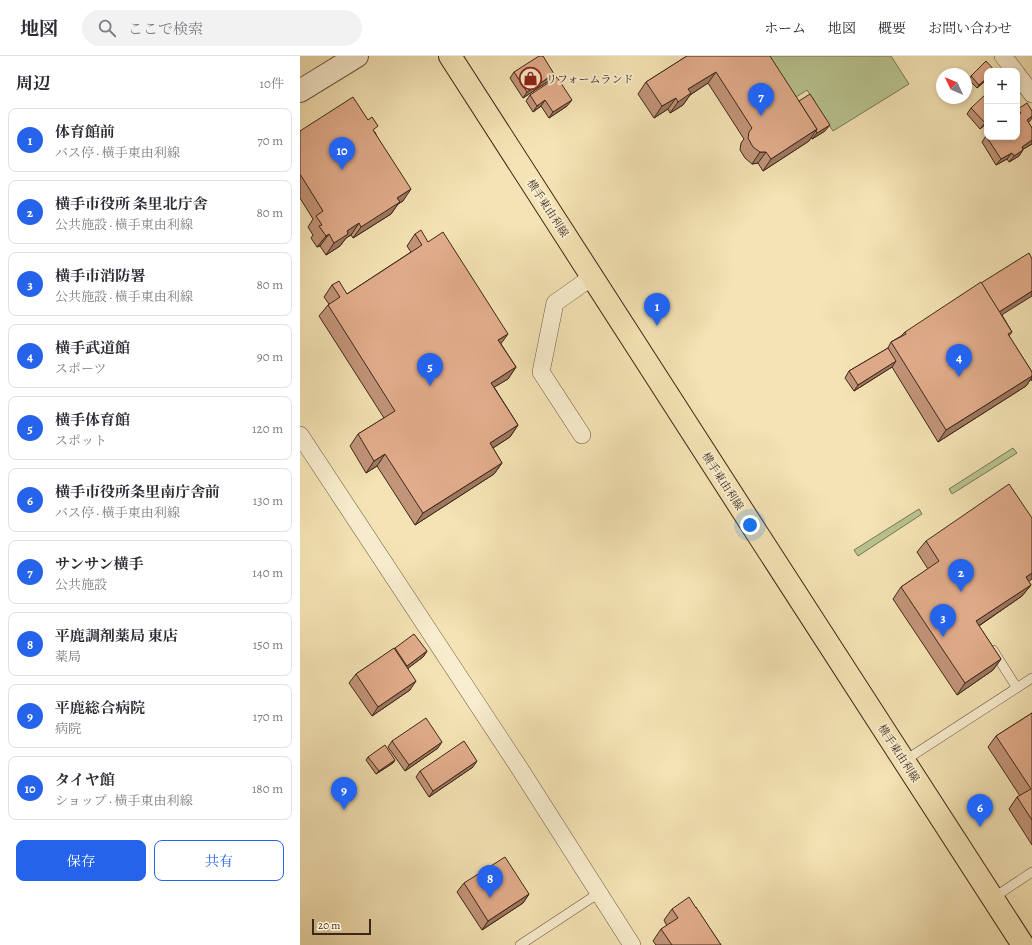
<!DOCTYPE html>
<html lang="ja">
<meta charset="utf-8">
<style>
:root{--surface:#fff;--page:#f2f2f3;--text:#2b2b33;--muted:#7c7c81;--line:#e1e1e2;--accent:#2563eb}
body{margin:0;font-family:Alegreya,"Noto Serif JP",serif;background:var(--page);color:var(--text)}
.controls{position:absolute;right:12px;top:12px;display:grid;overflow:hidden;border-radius:8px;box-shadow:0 2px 6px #0003}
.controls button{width:36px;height:36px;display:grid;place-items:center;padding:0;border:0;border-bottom:1px solid var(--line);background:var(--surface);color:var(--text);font:20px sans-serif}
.compass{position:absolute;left:636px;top:12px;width:36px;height:36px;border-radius:50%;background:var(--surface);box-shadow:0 2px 6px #0003;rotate:314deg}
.scale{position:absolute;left:12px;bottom:10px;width:59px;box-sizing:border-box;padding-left:4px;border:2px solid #3d271b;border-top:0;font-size:11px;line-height:14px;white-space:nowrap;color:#3d271b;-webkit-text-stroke:3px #f8edce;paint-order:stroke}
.you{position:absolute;left:450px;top:469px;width:14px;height:14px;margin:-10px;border:3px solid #fff;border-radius:50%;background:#1a73e8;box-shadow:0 0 0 6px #1a73e833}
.badge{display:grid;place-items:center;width:26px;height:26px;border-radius:50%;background:var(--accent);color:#fff;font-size:13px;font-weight:700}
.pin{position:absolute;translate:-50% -33px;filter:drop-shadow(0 1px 2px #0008)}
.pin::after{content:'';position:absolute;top:21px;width:14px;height:12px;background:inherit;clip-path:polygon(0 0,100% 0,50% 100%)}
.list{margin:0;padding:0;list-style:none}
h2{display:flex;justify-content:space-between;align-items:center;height:52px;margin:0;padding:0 16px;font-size:17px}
h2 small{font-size:13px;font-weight:400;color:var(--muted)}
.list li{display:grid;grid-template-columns:26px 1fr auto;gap:12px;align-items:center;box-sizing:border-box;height:64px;margin:0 8px 8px;padding:0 8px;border:1px solid var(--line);border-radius:8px}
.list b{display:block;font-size:15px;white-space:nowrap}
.list p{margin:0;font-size:13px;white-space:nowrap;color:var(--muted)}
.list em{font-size:13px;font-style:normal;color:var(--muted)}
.actions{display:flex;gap:8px;padding:12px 16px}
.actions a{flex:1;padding:9px 0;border:1px solid var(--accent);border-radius:8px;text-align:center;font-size:14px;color:var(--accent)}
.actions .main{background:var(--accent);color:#fff}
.icon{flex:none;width:22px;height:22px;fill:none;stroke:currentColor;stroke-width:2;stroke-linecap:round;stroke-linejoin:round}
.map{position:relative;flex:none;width:732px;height:889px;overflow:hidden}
header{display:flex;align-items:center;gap:24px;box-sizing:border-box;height:56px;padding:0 20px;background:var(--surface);border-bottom:1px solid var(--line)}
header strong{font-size:19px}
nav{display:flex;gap:22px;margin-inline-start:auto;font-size:14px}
.search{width:280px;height:36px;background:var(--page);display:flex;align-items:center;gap:10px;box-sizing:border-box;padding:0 14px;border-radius:22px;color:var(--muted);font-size:15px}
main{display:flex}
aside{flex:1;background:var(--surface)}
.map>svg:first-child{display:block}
.green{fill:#b8c490;stroke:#7a7656}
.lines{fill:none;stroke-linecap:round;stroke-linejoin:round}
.service-casing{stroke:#6b5641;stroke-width:10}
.minor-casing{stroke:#6b5641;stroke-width:18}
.tertiary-casing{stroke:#6b5641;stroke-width:24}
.primary-casing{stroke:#3d271b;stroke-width:24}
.service{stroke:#f8edce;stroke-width:9}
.minor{stroke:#f8edce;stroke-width:17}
.tertiary{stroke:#f8edce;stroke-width:22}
.primary{stroke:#f4e3b4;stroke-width:22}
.wall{fill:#c29478;stroke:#3d271b}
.shaded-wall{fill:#9e7861;stroke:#3d271b}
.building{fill:#e1ac8b;stroke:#3d271b}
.labels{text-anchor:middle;stroke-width:4;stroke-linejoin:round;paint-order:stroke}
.poi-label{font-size:11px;fill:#3d271b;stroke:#f8edce;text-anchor:start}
.street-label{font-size:11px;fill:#3d271b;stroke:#f8edce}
</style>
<header>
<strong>地図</strong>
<div class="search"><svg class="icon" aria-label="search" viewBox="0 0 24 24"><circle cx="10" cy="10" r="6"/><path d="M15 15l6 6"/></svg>ここで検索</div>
<nav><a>ホーム</a><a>地図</a><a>概要</a><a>お問い合わせ</a></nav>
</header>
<main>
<aside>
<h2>周辺<small>10件</small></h2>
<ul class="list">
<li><span class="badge">1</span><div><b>体育館前</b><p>バス停 · 横手東由利線</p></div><em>70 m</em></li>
<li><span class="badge">2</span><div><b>横手市役所 条里北庁舎</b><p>公共施設 · 横手東由利線</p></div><em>80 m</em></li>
<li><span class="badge">3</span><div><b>横手市消防署</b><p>公共施設 · 横手東由利線</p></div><em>80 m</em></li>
<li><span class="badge">4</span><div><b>横手武道館</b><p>スポーツ</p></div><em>90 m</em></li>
<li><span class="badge">5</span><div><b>横手体育館</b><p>スポット</p></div><em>120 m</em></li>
<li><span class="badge">6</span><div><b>横手市役所条里南庁舎前</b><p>バス停 · 横手東由利線</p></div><em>130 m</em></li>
<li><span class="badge">7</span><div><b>サンサン横手</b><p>公共施設</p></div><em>140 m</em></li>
<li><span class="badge">8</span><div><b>平鹿調剤薬局 東店</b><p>薬局</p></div><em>150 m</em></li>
<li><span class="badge">9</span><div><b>平鹿総合病院</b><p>病院</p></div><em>170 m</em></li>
<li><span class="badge">10</span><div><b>タイヤ館</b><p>ショップ · 横手東由利線</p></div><em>180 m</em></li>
</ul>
<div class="actions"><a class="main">保存</a><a>共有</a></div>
</aside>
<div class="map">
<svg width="732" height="889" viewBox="0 0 732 889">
<rect width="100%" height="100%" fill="#f4e3b4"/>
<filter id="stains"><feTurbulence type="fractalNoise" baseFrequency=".005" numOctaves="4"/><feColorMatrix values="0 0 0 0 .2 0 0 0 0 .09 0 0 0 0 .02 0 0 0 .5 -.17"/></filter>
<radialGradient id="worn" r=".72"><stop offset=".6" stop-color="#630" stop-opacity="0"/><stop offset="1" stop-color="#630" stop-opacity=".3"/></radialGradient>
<g class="green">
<polygon points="462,0 591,0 609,28 533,75 507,34 490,45"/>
<polygon points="713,392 717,397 652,438 649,433"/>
<polygon points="619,453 622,458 558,500 554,494"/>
</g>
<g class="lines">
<defs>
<g id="service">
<polyline points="693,594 717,632"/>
<polyline points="604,705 732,622"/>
<polyline points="693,842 732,816"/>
<polyline points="220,889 299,837"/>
</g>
<g id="minor">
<polyline points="703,0 715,15"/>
<polyline points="717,18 732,38"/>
<polyline points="0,379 220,713 332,889"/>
<polyline points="282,379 241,316 255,247 292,221"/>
</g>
<polyline id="tertiary" points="0,35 57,0"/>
<polyline id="primary" points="150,0 455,474 723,889"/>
</defs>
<use href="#service" class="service-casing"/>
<use href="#minor" class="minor-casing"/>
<use href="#tertiary" class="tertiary-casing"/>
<use href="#primary" class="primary-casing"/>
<use href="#service" class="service"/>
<use href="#minor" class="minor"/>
<use href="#tertiary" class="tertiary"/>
<use href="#primary" class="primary"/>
</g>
<g class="wall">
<polygon points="387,0 499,45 525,75 512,83 511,81 509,85 463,115 458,107 452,108 445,102 440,94 441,87 444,83 408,27 390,39 383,49 370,57 368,53 354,62 338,38 346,26"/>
<polygon points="687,15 687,27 685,25 677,32 668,23 671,20"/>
<polygon points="214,16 254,18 250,24 223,42 210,22"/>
<polygon points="230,39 267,50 249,62 241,50 233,56 226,45"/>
<polygon points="671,52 687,67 680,73 667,58"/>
<polygon points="718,53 732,55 732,62 728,66 732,72 732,88 723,93 719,100 709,106 707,103 696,109 682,86 686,80 717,81 717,54"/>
<polygon points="0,75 75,76 103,145 98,148 91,158 53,182 51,179 46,182 40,190 26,199 20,190 17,191 11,182 13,179 8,171 13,163 0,142"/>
<polygon points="115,178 128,186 201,288 216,311 208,323 194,331 218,369 210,381 193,392 202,407 194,418 115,469 77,410 66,417 50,390 58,378 84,362 19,260 28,249 29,248 24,241 32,229 47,238 111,196 107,190"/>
<polygon points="702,259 712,276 709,280 732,316 732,325 731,323 726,330 638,386 592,311 554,335 545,322 549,315 588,292 591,286 601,280 605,276"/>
<polygon points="626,485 728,525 731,529 722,540 679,570 701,603 693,614 657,639 593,543 601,531 628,513 617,496"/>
<polygon points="95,592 127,595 123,601 108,612 110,634 72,660 49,627 56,618"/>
<polygon points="732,657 732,789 709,753 717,741 720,740 688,691 696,680"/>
<polygon points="92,685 138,692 105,715 88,691"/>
<polygon points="68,701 95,704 93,707 76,718 66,704"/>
<polygon points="173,711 129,741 116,721 120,715"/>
<polygon points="164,827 229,838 223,847 182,874 157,836"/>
<polygon points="396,852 421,889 356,889 353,885 361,873 367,870 364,864 372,853"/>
</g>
<g class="shaded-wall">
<polygon points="416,16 408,27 390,39 383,49 370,57 378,46 388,33"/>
<polygon points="254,18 250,24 223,42 227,36"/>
<polygon points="687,22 685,25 677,32 679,29"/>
<polygon points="376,42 368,53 354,62 362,50"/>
<polygon points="245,44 241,50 233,56 237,50"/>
<polygon points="272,44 267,50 249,62 253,56"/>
<polygon points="732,60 732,62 730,65 723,70 727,64"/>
<polygon points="687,65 687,67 680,73 685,67"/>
<polygon points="530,69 525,75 512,83 517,77"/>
<polygon points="517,73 509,85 463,115 471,103"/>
<polygon points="732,84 732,88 717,97 722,91"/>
<polygon points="723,94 719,100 709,106 714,100"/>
<polygon points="460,96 466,96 458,107 452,108"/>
<polygon points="712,97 707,103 696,109 701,103"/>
<polygon points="111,133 103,145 98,148 91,158 53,182 61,171 97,142"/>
<polygon points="59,167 51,179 46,182 40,190 26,199 34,187 47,175"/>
<polygon points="29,178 20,190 17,191 26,180"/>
<polygon points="732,235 732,240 692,265 699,256"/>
<polygon points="208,278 200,289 198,284"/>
<polygon points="596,305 592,311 554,335 558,329"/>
<polygon points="216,311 208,323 183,338 191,327"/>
<polygon points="732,320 732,321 726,330 638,386 646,374"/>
<polygon points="218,369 210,381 182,399 190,387"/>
<polygon points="85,398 77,410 66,417 74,405"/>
<polygon points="202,407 194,418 115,469 123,457"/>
<polygon points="732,517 732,523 718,533 726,521"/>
<polygon points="731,529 722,540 668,577 676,565"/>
<polygon points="127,595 123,601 103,616 107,610"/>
<polygon points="701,603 693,614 657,639 665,627"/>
<polygon points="116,625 110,634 72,660 78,651"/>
<polygon points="142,686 138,692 105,715 109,709"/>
<polygon points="95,704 93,707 76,718 79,715"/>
<polygon points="177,705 173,711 129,741 133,735"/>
<polygon points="229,838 223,847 182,874 188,865"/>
</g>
<g class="building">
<polygon points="239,0 243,0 254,18 227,36 214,16"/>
<polygon points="387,0 470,0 517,73 471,103 466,96 460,96 453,91 448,82 449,76 452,72 416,16 388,33 391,37 378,46 376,42 362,50 346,26"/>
<polygon points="686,5 695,15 687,15 687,22 679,29 671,20"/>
<polygon points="257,21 272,44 253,56 245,44 237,50 230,39"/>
<polygon points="687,37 687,65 685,67 671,52"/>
<polygon points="510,38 530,69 517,77 516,75 517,73 499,45"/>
<polygon points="53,41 68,64 72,61 78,70 73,74 111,133 97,142 100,146 61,171 59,167 47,175 48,178 34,187 29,178 26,180 19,170 22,169 16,160 23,155 0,118 0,75"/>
<polygon points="727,47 732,55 732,60 727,64 732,72 732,84 722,91 723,94 714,100 712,97 701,103 686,80 687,79 687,81 717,81 717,60 721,57 718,53"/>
<polygon points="121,174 128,186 143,176 208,278 198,284 216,311 191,327 218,369 190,387 202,407 123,457 85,398 74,405 58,378 95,355 28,249 40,241 32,229 39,225 47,238 122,189 115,178"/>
<polygon points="729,197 732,203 732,235 699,256 681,227"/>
<polygon points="681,226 712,276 708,278 732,316 732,320 646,374 591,286 606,278 605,276"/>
<polygon points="588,292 596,305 558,329 549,315"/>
<polygon points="709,428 732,462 732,517 726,521 731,529 676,565 701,603 665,627 601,531 639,505 626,485"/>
<polygon points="114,578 127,595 107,610 95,592"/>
<polygon points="94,592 116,625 78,651 56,618"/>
<polygon points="732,657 732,764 717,741 731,733 696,680"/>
<polygon points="126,662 142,686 109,709 92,685"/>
<polygon points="164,685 177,705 133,735 120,715"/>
<polygon points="85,689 95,704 79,715 68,701"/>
<polygon points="205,801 229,838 188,865 164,827"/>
<polygon points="389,841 396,852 396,851 421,889 372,889 361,873 378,862 372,853"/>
</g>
<defs>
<symbol id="shop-ring" viewBox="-11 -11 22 22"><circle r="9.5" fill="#f8edce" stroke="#8f2418" stroke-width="1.5"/><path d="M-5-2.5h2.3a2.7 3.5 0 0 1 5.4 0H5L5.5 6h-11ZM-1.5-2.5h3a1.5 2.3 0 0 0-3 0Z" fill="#8f2418"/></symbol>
</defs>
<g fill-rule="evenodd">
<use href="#shop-ring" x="218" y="10" width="25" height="25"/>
</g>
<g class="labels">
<g class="poi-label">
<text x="246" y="27">リフォームランド</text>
</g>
<g class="street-label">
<text transform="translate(248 152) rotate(57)" y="4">横手東由利線</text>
<text transform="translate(423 425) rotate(57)" y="4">横手東由利線</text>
<text transform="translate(599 697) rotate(57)" y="4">横手東由利線</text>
</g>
</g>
<rect width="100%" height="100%" filter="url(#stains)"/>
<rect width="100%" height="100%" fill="url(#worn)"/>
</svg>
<div class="controls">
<button>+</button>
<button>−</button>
</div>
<svg class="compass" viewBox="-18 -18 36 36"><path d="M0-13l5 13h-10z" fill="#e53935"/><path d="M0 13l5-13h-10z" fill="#7c7c81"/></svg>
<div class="scale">20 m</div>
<div class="you"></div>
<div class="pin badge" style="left:357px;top:270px">1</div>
<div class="pin badge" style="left:661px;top:536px">2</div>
<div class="pin badge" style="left:643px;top:581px">3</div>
<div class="pin badge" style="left:659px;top:321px">4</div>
<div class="pin badge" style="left:130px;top:330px">5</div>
<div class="pin badge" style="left:680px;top:771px">6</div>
<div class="pin badge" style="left:461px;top:60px">7</div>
<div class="pin badge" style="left:190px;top:842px">8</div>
<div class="pin badge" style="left:44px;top:754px">9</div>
<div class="pin badge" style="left:42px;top:114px">10</div>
</div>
</main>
